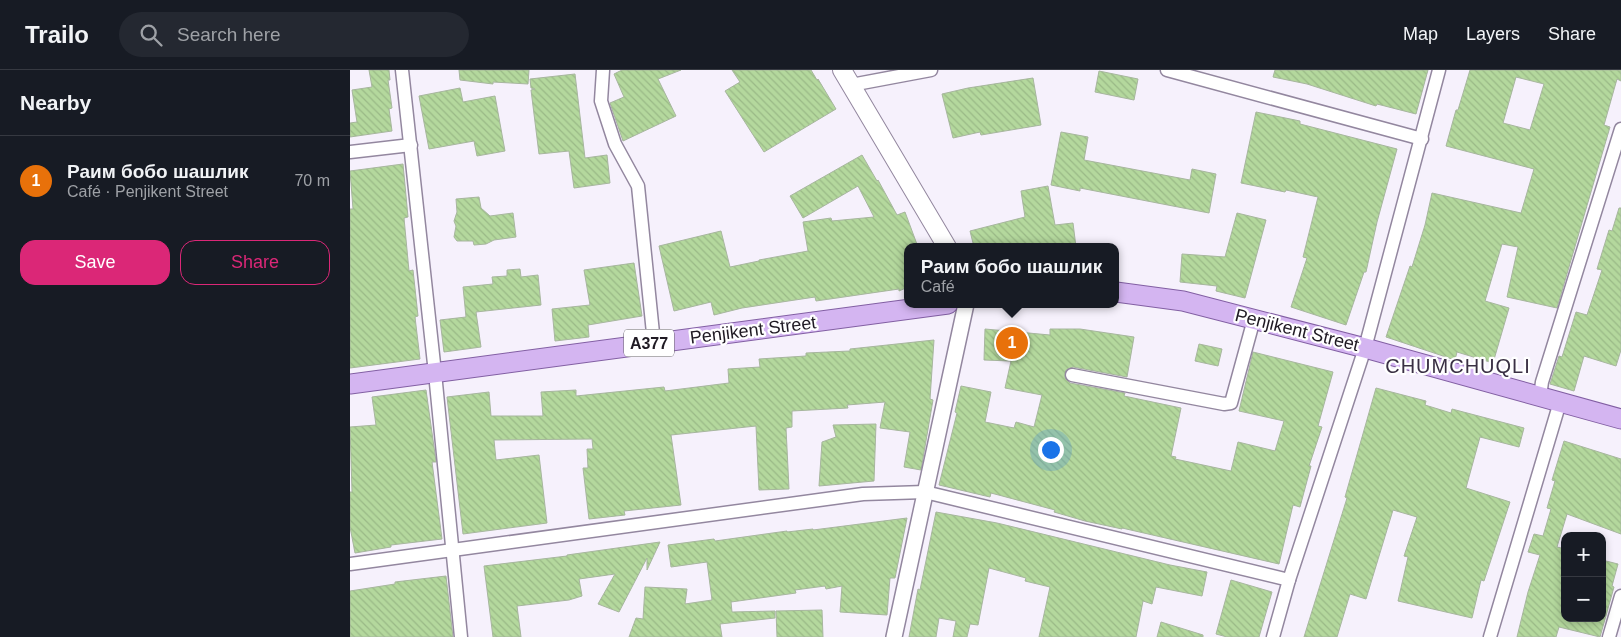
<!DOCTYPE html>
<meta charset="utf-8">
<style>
:root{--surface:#171b24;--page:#242831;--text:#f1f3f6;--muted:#9ea1a6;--line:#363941;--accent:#db2777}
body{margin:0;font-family:Arial,sans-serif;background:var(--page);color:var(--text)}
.controls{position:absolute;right:15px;bottom:15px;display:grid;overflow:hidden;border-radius:10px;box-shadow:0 2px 8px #0003}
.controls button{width:45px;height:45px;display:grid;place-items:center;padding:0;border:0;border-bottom:1px solid var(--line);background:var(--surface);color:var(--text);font:25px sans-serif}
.you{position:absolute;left:700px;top:379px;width:18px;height:18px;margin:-12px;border:4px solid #fff;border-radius:50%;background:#1a73e8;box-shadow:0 0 0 8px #1a73e833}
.badge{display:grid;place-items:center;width:32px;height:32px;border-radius:50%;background:var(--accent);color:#fff;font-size:16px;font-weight:700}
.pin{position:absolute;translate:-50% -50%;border:2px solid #fff;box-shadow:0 1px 5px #0006}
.popup{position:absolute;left:554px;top:173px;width:215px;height:65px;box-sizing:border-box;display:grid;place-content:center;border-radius:10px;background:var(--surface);filter:drop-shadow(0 1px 4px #0005);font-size:16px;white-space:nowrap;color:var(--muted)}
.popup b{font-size:19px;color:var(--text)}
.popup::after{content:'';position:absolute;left:50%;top:100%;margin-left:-10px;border:10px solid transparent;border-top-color:var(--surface)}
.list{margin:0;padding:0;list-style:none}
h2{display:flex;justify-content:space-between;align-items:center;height:65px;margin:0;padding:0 20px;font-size:21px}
h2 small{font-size:16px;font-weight:400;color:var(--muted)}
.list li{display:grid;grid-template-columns:32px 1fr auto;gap:15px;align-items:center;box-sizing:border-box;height:90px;padding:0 20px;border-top:1px solid var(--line)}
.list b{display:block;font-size:19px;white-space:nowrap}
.list p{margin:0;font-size:16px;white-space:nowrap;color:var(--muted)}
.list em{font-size:16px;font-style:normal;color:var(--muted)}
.actions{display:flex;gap:10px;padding:15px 20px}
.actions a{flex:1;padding:11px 0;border:1px solid var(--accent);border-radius:15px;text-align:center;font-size:18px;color:var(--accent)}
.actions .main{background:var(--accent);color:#fff}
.icon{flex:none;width:28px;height:28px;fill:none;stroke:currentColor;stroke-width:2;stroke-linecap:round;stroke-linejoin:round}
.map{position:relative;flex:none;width:1271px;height:567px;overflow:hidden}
header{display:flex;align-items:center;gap:30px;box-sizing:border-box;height:70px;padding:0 25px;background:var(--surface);border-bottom:1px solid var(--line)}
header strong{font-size:24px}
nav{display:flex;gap:28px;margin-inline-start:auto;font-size:18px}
.search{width:350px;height:45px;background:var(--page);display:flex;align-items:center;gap:12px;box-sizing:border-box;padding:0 18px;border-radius:28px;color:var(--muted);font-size:19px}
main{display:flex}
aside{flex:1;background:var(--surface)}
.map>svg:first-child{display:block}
.building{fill:url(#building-back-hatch);stroke:#a7b69e;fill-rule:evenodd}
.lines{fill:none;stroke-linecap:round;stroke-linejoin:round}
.minor-casing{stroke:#93879f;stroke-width:15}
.tertiary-casing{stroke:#93879f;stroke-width:18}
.secondary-casing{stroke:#93879f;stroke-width:20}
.primary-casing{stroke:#825fa3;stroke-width:21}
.minor{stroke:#fff;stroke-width:12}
.tertiary{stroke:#fff;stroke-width:15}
.secondary{stroke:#fff;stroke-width:18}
.primary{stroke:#d4b5f1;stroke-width:19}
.labels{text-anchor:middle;stroke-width:4.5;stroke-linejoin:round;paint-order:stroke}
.shield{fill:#fff;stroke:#625f65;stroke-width:1}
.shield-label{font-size:16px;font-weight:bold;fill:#1f1a23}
.street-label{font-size:18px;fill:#1f1a23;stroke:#fff}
.quarter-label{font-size:20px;letter-spacing:1px;fill:#3a3044;stroke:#fff}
</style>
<header>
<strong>Trailo</strong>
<div class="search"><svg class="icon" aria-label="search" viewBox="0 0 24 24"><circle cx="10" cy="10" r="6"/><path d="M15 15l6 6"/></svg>Search here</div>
<nav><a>Map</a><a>Layers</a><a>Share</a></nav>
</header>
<main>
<aside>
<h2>Nearby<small></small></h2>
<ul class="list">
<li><span class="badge" style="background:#e8710a">1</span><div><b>Раим бобо шашлик</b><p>Café · Penjikent Street</p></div><em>70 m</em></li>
</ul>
<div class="actions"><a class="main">Save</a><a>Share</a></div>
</aside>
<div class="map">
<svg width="1271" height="567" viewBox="0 0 1271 567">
<defs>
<pattern id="building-back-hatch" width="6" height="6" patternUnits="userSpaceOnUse" patternTransform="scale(1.25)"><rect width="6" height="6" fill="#b4d89d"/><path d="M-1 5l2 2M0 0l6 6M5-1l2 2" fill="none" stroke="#9ab987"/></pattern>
</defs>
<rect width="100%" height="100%" fill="#f6f1fc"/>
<g class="building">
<polygon points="19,0 39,0 40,10 38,10 42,38 39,39 42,61 0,67 0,53 7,52 2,20 22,17"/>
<polygon points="109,0 179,0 178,14 143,12 143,14 110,10"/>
<polygon points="272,0 331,0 308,9 326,46 273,71 260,33 274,27 264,4"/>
<polygon points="382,0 461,0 467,10 468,9 486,39 414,82 375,21 390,12"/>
<polygon points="925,0 1078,0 1066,44 1027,34 1026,36 957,14 923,7"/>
<path d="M 1120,0 L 1271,0 L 1271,11 L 1267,9 L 1254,55 L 1260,57 L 1207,238 L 1157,227 L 1168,177 L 1152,174 L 1135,231 L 1159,238 L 1143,293 L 1107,282 L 1105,290 L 1036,267 L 1060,196 L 1062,197 L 1075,155 L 1082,123 L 1171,143 L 1184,99 L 1096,76 L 1106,40 L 1108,40 ZM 1166,7 L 1194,14 L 1180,60 L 1153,53 Z"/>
<polygon points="749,1 788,9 784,30 745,22"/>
<polygon points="225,4 235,88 257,85 260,113 224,118 219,81 189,84 181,20 185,19 181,18 180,9"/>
<polygon points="683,8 691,55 631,65 630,62 603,68 592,24 618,18"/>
<polygon points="110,18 113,32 145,26 155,81 127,86 124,71 79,79 69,26"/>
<polygon points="906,42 950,51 950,54 1047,79 1027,152 1016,202 1014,202 996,255 941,237 957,188 953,187 968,127 936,120 935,122 891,113"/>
<polygon points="711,62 738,67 734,90 840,110 842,99 866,104 859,143 730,118 730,121 701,115"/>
<polygon points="512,85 527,111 528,110 547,145 555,142 568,177 558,177 558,217 549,221 549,219 466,231 465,227 392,238 364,245 361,232 324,241 309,176 371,161 380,197 409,191 409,190 458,181 453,152 481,148 482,151 524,147 508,116 453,148 440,126"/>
<polygon points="53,94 58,147 54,148 59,201 63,200 68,246 65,247 70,289 0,298 0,139 3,139 0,101"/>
<polygon points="698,116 705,155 723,153 726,177 624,177 620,161 675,147 671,121"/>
<polygon points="129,127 131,138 140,146 163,143 166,167 144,170 136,174 124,175 123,171 107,171 104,167 106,156 104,151 107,142 106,129"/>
<polygon points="1269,138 1271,138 1271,280 1266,296 1234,286 1224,321 1200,314 1209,286 1212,287 1226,242 1237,245 1252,200 1247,199 1259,160 1262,161"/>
<polygon points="887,143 916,150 895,228 866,221 867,216 830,212 832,184 875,187"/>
<polygon points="284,193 292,246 238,255 239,267 205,271 202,239 240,235 234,200"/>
<polygon points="170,199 171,207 188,205 191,235 126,242 131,277 94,282 90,250 116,247 113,217 143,214 142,207 157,206 157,200"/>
<polygon points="635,259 700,265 700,259 730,259 784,267 777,307 723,297 716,300 715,308 720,313 775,323 774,326 831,338 821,386 826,387 825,389 881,401 888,372 925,381 934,351 889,341 903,282 983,302 968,356 972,357 959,396 961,396 950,437 943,435 929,494 772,458 772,459 735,451 704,442 705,440 641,423 640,427 589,415 607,343 605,342 611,316 641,322 635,352 664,358 666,352 684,357 692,325 655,318 661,291 634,290"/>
<polygon points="584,270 580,329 583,330 571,400 554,397 560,362 530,358 535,332 497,335 498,338 442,341 442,357 436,358 439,419 409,420 406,356 321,365 331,435 274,441 275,445 239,449 233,398 238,398 237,379 243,379 242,369 144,370 146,390 189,385 197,453 113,464 97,327 139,322 141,346 193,346 191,322 226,320 226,326 314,317 315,321 379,313 378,299 410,297 409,289 456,286 456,283 500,281 500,279"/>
<polygon points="849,274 872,279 868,296 845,291"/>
<polygon points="1026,318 1076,331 1075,335 1101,343 1102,339 1174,358 1169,377 1130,367 1116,418 1160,432 1134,511 1131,510 1122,548 1048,531 1058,487 1054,486 1067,447 1043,440 1016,529 1000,524 987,567 954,567 997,428 995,427"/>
<polygon points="76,320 85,384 86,392 82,392 92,469 41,475 41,477 5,483 0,457 0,422 2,422 0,357 26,355 22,327"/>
<polygon points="526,354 524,411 469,416 472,372 486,367 483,355"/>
<polygon points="1214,371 1271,389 1271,464 1217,444 1207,477 1215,479 1215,548 1252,548 1252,490 1268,494 1262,516 1264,517 1250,567 1209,557 1206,567 1167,567 1178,522 1190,485 1178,482 1184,464 1193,466 1201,439 1197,438 1205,411 1202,410"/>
<polygon points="586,442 647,453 820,495 857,502 852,526 806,517 802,534 793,531 786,567 689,567 700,517 675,511 676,508 639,498 628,555 620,554 617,567 603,567 606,551 589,548 586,567 559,567 568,519 570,520"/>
<polygon points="557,448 545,508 540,508 537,545 490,542 492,516 476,519 475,516 445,520 446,523 381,532 382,542 425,541 425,548 370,554 372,567 279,567 286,548 293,549 295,517 337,519 335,534 362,530 357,492 321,497 318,475 364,469 365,471 437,461 437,462 463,459 463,460"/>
<polygon points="310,472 297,500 297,488 269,542 248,534 265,504 229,509 232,526 219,530 167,536 171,567 143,567 134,496 217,486 217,485"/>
<polygon points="96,506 103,567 0,567 0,521 45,514 45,512"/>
<polygon points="881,510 922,522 909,567 877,567 866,564"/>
<polygon points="472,540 473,567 427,567 426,541"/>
<polygon points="811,552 853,565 853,567 807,567"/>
</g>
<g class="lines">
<defs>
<g id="minor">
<polyline points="52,0 85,303 111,567"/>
<polyline points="253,0 251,31 265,74 288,116 304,273"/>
<polyline points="817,0 1072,69"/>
<polyline points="501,15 581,0"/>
<polyline points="0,82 61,75"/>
<polyline points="722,305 874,334 881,333 904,249"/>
<polyline points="1190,326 1192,312 1271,59"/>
<polyline points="0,494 513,424 575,422 939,510"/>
<polyline points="923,567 939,510 1015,278 1089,0"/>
<polyline points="1140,567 1210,332"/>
<polyline points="1259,567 1271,526"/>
</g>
<polyline id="tertiary" points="544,567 616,234"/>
<polyline id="secondary" points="492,0 597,177"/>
<g id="primary">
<polyline points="766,222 833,231 1015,278 1271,349"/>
<polyline points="0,314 598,234"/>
</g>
</defs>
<use href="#minor" class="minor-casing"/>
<use href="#tertiary" class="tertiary-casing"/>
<use href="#secondary" class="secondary-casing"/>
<use href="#primary" class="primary-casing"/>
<use href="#minor" class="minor"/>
<use href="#tertiary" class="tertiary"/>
<use href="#secondary" class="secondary"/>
<use href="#primary" class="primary"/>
</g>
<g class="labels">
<rect class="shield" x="274" y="259.5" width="50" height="27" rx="4"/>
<g class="shield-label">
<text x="299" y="279">A377</text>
</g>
<g class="street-label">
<text transform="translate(403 260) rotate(-7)" y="6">Penjikent Street</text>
<text transform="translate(947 260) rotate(14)" y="6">Penjikent Street</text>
</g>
<g class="quarter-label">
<text x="1108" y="303">CHUMCHUQLI</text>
</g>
</g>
</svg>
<div class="controls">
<button>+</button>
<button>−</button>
</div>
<div class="you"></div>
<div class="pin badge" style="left:662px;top:273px;background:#e8710a">1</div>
<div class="popup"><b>Раим бобо шашлик</b>Café</div>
</div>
</main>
